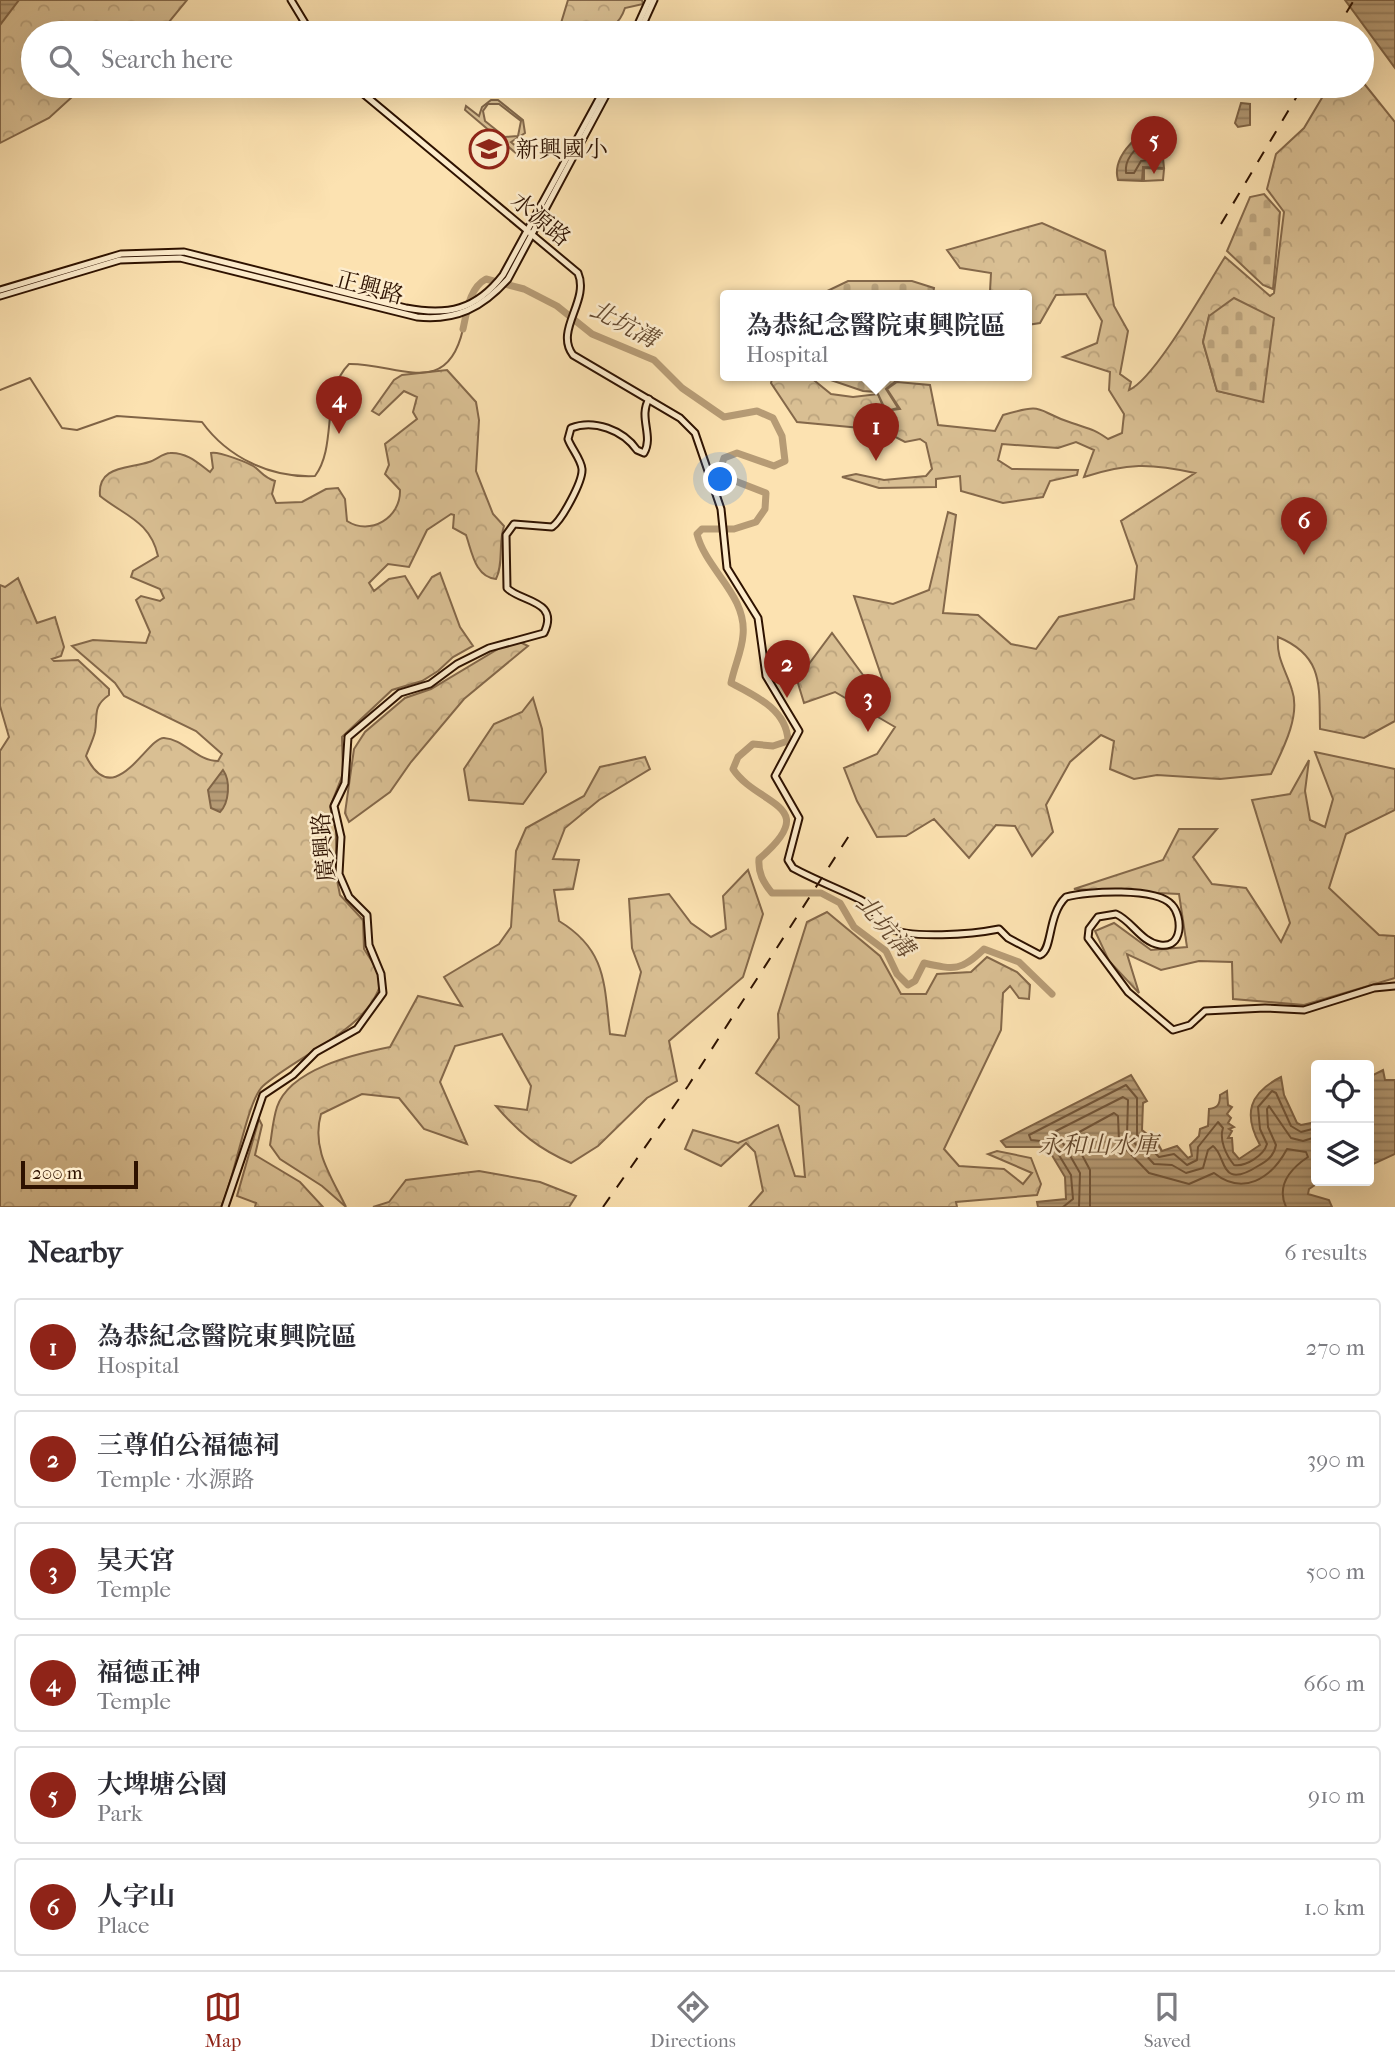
<!DOCTYPE html>
<meta charset="utf-8">
<style>
:root{--surface:#fff;--page:#f2f2f3;--text:#2b2b33;--muted:#7c7c81;--line:#e1e1e2;--accent:#8f2418}
body{margin:0;font-family:"IM FELL French Canon","Noto Serif TC",serif;background:var(--page);color:var(--text)}
.controls{position:absolute;right:21px;bottom:21px;display:grid;overflow:hidden;border-radius:7px;box-shadow:0 7px 28px #0002}
.controls button{width:63px;height:63px;display:grid;place-items:center;padding:0;border:0;border-bottom:2px solid var(--line);background:var(--surface);color:var(--text);font:35px sans-serif}
.scale{position:absolute;left:21px;bottom:18px;width:117px;box-sizing:border-box;padding-left:7px;border:4px solid #2e1200;border-top:0;font-size:19px;line-height:24px;white-space:nowrap;color:#2e1200;-webkit-text-stroke:5px #fdeccc;paint-order:stroke}
.you{position:absolute;left:721px;top:480px;width:24px;height:24px;margin:-18px;border:5px solid #fff;border-radius:50%;background:#1a73e8;box-shadow:0 0 0 10px #1a73e833}
.badge{display:grid;place-items:center;width:46px;height:46px;border-radius:50%;background:var(--accent);color:#fff;font-size:23px;font-weight:700}
.pin{position:absolute;translate:-50% -58px;filter:drop-shadow(0 2px 4px #0008)}
.pin::after{content:'';position:absolute;top:37px;width:24px;height:21px;background:inherit;clip-path:polygon(0 0,100% 0,50% 100%)}
.popup{position:absolute;left:720px;top:290px;width:312px;height:91px;box-sizing:border-box;display:grid;place-content:center;border-radius:7px;background:var(--surface);filter:drop-shadow(0 2px 5px #0005);font-size:23px;white-space:nowrap;color:var(--muted)}
.popup b{font-size:26px;color:var(--text)}
.popup::after{content:'';position:absolute;left:50%;top:100%;margin-left:-14px;border:14px solid transparent;border-top-color:var(--surface)}
.list{margin:0;padding:0;list-style:none}
h2{display:flex;justify-content:space-between;align-items:center;height:91px;margin:0;padding:0 28px;font-size:30px}
h2 small{font-size:23px;font-weight:400;color:var(--muted)}
.list li{display:grid;grid-template-columns:46px 1fr auto;gap:21px;align-items:center;box-sizing:border-box;height:98px;margin:0 14px 14px;padding:0 14px;border:2px solid var(--line);border-radius:7px}
.list b{display:block;font-size:26px;white-space:nowrap}
.list p{margin:0;font-size:23px;white-space:nowrap;color:var(--muted)}
.list em{font-size:23px;font-style:normal;color:var(--muted)}
.icon{flex:none;width:38px;height:38px;fill:none;stroke:currentColor;stroke-width:2;stroke-linecap:round;stroke-linejoin:round}
.map{position:relative;flex:none;width:1395px;height:1207px;overflow:hidden}
.search{position:absolute;background:var(--surface);box-shadow:0 7px 28px #0002;left:21px;right:21px;top:21px;height:77px;display:flex;align-items:center;gap:18px;box-sizing:border-box;padding:0 24px;border-radius:38px;color:var(--muted);font-size:26px}
.sheet{height:763px;background:var(--surface)}
nav{display:flex;justify-content:space-around;align-items:center;box-sizing:border-box;height:98px;border-top:2px solid var(--line);background:var(--surface);font-size:19px;color:var(--muted)}
nav a{display:grid;justify-items:center;gap:4px}
nav .on{color:var(--accent)}
.map>svg:first-child{display:block}
.forest{fill:url(#forest-crowns);stroke:#84684a;stroke-width:2;fill-rule:evenodd}
.cemetery{fill:url(#cemetery-stones);stroke:#84684a;stroke-width:2}
.park{fill:#d9bf93;stroke:#84684a;stroke-width:2;fill-rule:evenodd}
.water{fill:url(#water-rules);stroke:#806446;stroke-width:2}
.lines{fill:none;stroke-linecap:round;stroke-linejoin:round}
.shore{stroke:#72563a;stroke-width:2}
.stream{stroke:#806446;stroke-width:2}
.river{stroke:#b69b75;stroke-width:7}
.secondary-casing{stroke:#2e1200;stroke-width:9}
.secondary{stroke:#fdeccc;stroke-width:5}
.rail{stroke:#2e1200;stroke-width:2;stroke-dasharray:12 12;stroke-linecap:butt}
.labels{text-anchor:middle;stroke-width:5;stroke-linejoin:round;paint-order:stroke}
.poi-label{font-size:23px;fill:#2e1200;stroke:#fdeccc;text-anchor:start}
.street-label{font-size:23px;fill:#2e1200;stroke:#fdeccc}
.water-label{font-size:24px;font-style:italic;fill:#64492f;stroke:#fdeccc}
</style>
<div class="map">
<svg width="1395" height="1207" viewBox="0 0 1395 1207">
<defs>
<pattern id="forest-crowns" width="20" height="18" patternUnits="userSpaceOnUse" patternTransform="scale(1.75)"><rect width="20" height="18" fill="#d9bf93"/><path d="M2 6a3 3 0 1 1 6 0M12 15a3 3 0 1 1 6 0" fill="none" stroke="#bba37d"/></pattern>
<pattern id="cemetery-stones" width="16" height="16" patternUnits="userSpaceOnUse" patternTransform="scale(1.75)"><rect width="16" height="16" fill="#d9bf93"/><path d="M2 7V4a2 2 0 0 1 4 0v3zM10 15v-3a2 2 0 0 1 4 0v3z" fill="#bba37d"/></pattern>
<pattern id="water-rules" width="6" height="5" patternUnits="userSpaceOnUse" patternTransform="scale(1.75)"><rect width="6" height="5" fill="#b69b75"/><path d="M0 2.5h6" fill="none" stroke="#947d5e"/></pattern>
</defs>
<rect width="100%" height="100%" fill="#fce2b1"/>
<filter id="stains"><feTurbulence type="fractalNoise" baseFrequency=".00286" numOctaves="4"/><feColorMatrix values="0 0 0 0 .2 0 0 0 0 .09 0 0 0 0 .02 0 0 0 .5 -.17"/></filter>
<radialGradient id="worn" r=".72"><stop offset=".6" stop-color="#630" stop-opacity="0"/><stop offset="1" stop-color="#630" stop-opacity=".3"/></radialGradient>
<g class="forest">
<polygon points="18,0 187,0 160,33 33,33 33,86 84,86 49,118 0,143 0,20"/>
<path d="M 568,0 L 642,0 L 643,4 L 625,8 C 619,26 611,28 593,28 L 590,33 L 558,33 Z"/>
<path d="M 1362,81 L 1395,122 L 1395,721 L 1364,738 L 1320,729 C 1319,686 1324,656 1278,637 C 1276,658 1286,670 1292,690 C 1301,716 1282,751 1271,774 L 1220,779 L 1157,775 L 1134,779 L 1110,769 L 1114,741 L 1101,735 L 1070,762 L 1046,805 L 1053,832 L 1032,856 L 1015,826 L 996,825 L 969,858 L 934,819 L 906,836 L 877,837 L 857,801 L 844,768 L 877,754 L 895,727 L 835,692 L 804,703 L 797,680 L 832,633 L 863,675 L 884,684 L 854,596 L 893,604 L 929,590 L 948,512 L 956,515 L 943,613 L 978,615 L 1011,644 L 1036,649 L 1059,617 L 1134,599 L 1137,566 L 1121,521 L 1195,473 C 1150,463 1127,463 1084,477 L 1094,450 L 1076,442 L 1058,448 L 1002,444 L 998,460 L 1012,469 L 1078,470 L 1077,475 L 1050,481 L 1043,497 L 1003,503 L 961,491 L 960,476 L 936,479 L 936,487 L 879,488 L 842,477 L 856,474 L 884,480 L 926,476 L 932,469 L 926,443 L 920,439 L 905,442 L 882,430 L 797,422 L 771,383 L 773,375 L 810,377 L 831,394 L 853,397 L 878,394 L 885,411 L 900,409 L 887,389 L 897,382 L 930,385 L 938,425 L 995,431 L 1003,415 C 1048,402 1034,411 1072,423 C 1089,429 1092,428 1108,439 L 1122,433 L 1124,414 L 1109,390 L 1110,372 L 1063,357 L 1097,343 L 1102,321 L 1086,294 L 1056,295 L 1040,323 L 1027,325 L 1026,295 L 985,295 L 990,291 L 991,273 L 960,268 L 947,250 L 1042,223 L 1105,251 L 1114,306 L 1128,331 L 1120,374 L 1131,382 L 1129,390 C 1155,379 1207,285 1225,257 L 1270,296 L 1274,293 L 1284,212 L 1267,189 L 1276,154 L 1304,128 L 1329,86 L 1362,86 ZM 1209,316 L 1263,401 L 1217,391 L 1203,342 Z"/>
<path d="M 447,370 L 476,402 L 479,420 L 476,471 L 493,514 L 504,526 C 498,543 504,563 496,579 C 475,577 472,552 466,535 L 453,528 L 454,515 L 451,514 L 427,530 L 409,567 L 388,564 L 369,583 L 374,591 L 389,579 L 405,576 L 418,598 L 432,577 L 440,573 L 460,627 L 473,646 L 453,657 L 438,671 L 422,681 L 392,690 L 342,737 L 343,774 L 330,807 L 336,830 L 336,875 L 340,895 L 363,920 L 364,949 L 382,977 C 375,1027 299,1054 263,1086 C 247,1100 234,1182 221,1207 L 0,1207 L 0,751 L 9,737 L 0,706 L 0,585 L 5,587 L 18,578 L 37,623 L 55,617 L 64,647 L 61,656 L 52,659 L 54,661 L 78,660 L 109,689 L 109,695 C 92,707 98,715 95,732 C 93,740 89,748 86,756 C 114,814 147,737 164,738 C 184,739 197,761 218,761 L 222,754 L 196,731 L 124,696 L 115,683 L 72,646 L 93,640 L 146,643 L 150,632 L 136,600 L 141,596 L 160,601 L 164,598 L 160,589 L 131,577 L 133,571 L 158,556 C 150,521 125,516 100,496 C 97,465 129,469 149,462 C 156,460 163,453 170,453 C 186,452 198,463 210,472 L 213,468 L 211,453 C 218,451 250,463 256,468 C 263,474 265,478 275,481 L 272,494 L 276,503 L 302,502 L 326,489 L 338,488 L 345,499 L 347,521 C 370,536 401,518 400,490 L 385,474 L 389,465 L 385,444 L 417,419 L 413,412 L 417,397 L 404,391 L 379,415 L 372,411 L 394,380 L 402,375 Z"/>
<polygon points="508,643 522,643 528,646 464,699 411,762 390,792 349,822 345,813 354,749 365,732 405,698 431,689"/>
<polygon points="533,698 542,729 546,772 523,804 469,800 464,769 494,724 522,712"/>
<polygon points="1315,752 1395,769 1395,810 1346,834 1329,888 1379,935 1395,936 1395,978 1304,1005 1233,999 1232,962 1199,961 1161,970 1127,954 1139,993 1109,961 1095,931 1114,923 1151,950 1187,947 1179,894 1074,889 1163,860 1179,829 1217,829 1193,857 1212,884 1246,888 1281,942 1290,923 1252,800 1290,794 1309,760 1305,791 1310,820 1325,827 1333,799"/>
<path d="M 645,757 L 650,769 L 599,800 L 565,828 L 553,859 L 579,860 L 573,889 L 554,890 L 559,921 C 607,950 604,984 610,1034 L 625,1036 L 641,972 L 632,948 L 629,899 L 669,894 L 691,923 L 711,937 L 726,929 L 723,896 L 748,870 L 763,914 L 743,977 L 669,1041 L 677,1081 L 647,1098 L 598,1146 L 571,1163 C 539,1149 519,1133 496,1106 L 527,1110 L 531,1086 L 502,1034 L 455,1046 L 440,1082 L 467,1144 L 424,1129 L 399,1098 L 362,1094 L 321,1114 C 311,1149 331,1176 346,1207 L 322,1186 L 280,1159 L 270,1145 C 272,1133 273,1119 277,1107 C 290,1069 355,1054 390,1047 L 418,996 L 462,1006 L 444,977 L 499,944 L 511,927 L 516,851 L 526,828 L 584,796 L 600,767 Z"/>
<polygon points="827,912 880,956 901,994 926,994 937,974 971,972 987,957 1017,972 1030,985 1029,999 1019,998 1010,986 1003,993 1001,1030 944,1149 959,1166 1004,1169 1023,1184 1032,1173 988,1154 997,1151 1031,1158 1041,1184 1037,1195 956,1202 957,1207 749,1207 763,1191 755,1152 746,1143 721,1166 685,1149 693,1130 738,1143 778,1125 795,1176 805,1177 799,1106 756,1073 779,1038 778,1014 807,922"/>
<polygon points="259,1119 262,1125 255,1155 300,1182 323,1207 255,1207 256,1203 237,1196"/>
<polygon points="479,1171 540,1182 576,1196 569,1207 373,1207 389,1202 406,1180"/>
</g>
<g class="cemetery">
<polygon points="1264,194 1280,212 1273,289 1263,285 1227,251 1250,197"/>
<polygon points="848,281 912,281 934,288 933,295 819,295"/>
<polygon points="1234,298 1274,318 1263,402 1217,391 1203,342 1209,316"/>
<polygon points="816,375 922,375 896,381 886,389 898,408 886,411 877,392 863,391"/>
</g>
<g class="park">
<path d="M 491,100 L 498,100 L 523,120 L 525,133 L 511,142 L 519,149 L 517,154 L 465,110 L 466,106 L 479,116 L 482,107 ZM 488,104 L 499,104 L 521,121 L 518,136 L 505,137 L 485,121 L 483,111 Z"/>
<polygon points="1144,168 1164,169 1163,180 1144,181"/>
</g>
<g class="water">
<polygon points="0,0 19,0 0,25"/>
<polygon points="1345,0 1395,0 1395,68"/>
<polygon points="1241,103 1250,104 1250,125 1238,127 1235,123"/>
<path d="M 1153,129 L 1161,138 L 1164,168 L 1143,167 L 1142,181 L 1118,180 C 1112,159 1134,135 1153,129 Z"/>
<path d="M 223,770 C 231,781 229,803 220,812 L 211,808 L 208,790 Z"/>
<polygon points="1383,1070 1385,1080 1395,1080 1395,1154 1369,1166 1369,1092 1373,1088 1371,1076"/>
<path d="M 1131,1075 L 1147,1101 L 1143,1103 L 1142,1130 L 1157,1142 L 1162,1151 L 1177,1146 L 1188,1158 L 1192,1156 L 1190,1145 L 1199,1136 L 1200,1129 L 1208,1126 L 1209,1109 C 1218,1108 1220,1104 1220,1095 L 1227,1091 L 1228,1105 L 1232,1107 L 1227,1114 L 1231,1118 L 1228,1123 L 1234,1127 L 1229,1129 L 1232,1131 L 1228,1138 L 1232,1138 L 1233,1152 L 1239,1159 L 1260,1145 C 1243,1114 1249,1093 1281,1077 L 1284,1095 L 1297,1123 L 1301,1125 L 1316,1122 L 1316,1181 L 1321,1181 L 1309,1189 L 1308,1194 L 1329,1200 L 1332,1207 L 1038,1207 L 1037,1202 L 1066,1199 L 1065,1177 L 1047,1147 L 1006,1147 L 1001,1141 Z"/>
</g>
<g class="lines">
<g class="shore">
<path d="M 1149,137 L 1155,140 L 1156,159 L 1141,161 L 1134,173 L 1126,173 C 1124,157 1138,147 1149,137 Z"/>
<path d="M 1063,1207 L 1073,1199 L 1071,1175 L 1051,1142 L 1031,1140 L 1029,1135 L 1126,1085 L 1137,1098 L 1137,1135 L 1159,1157 L 1174,1154 L 1187,1165 L 1197,1160 L 1198,1147 L 1218,1122 L 1223,1128 C 1219,1140 1226,1155 1234,1165 C 1246,1167 1264,1155 1267,1144 L 1260,1129 L 1258,1107 L 1272,1091 L 1276,1093 L 1291,1126 L 1301,1132 L 1316,1128"/>
<path d="M 1079,1207 L 1080,1173 L 1056,1131 L 1123,1097 L 1128,1100 L 1127,1135 L 1154,1164 L 1172,1165 L 1186,1173 L 1203,1168 L 1208,1150 L 1213,1146 C 1227,1156 1219,1191 1258,1166 C 1267,1161 1274,1156 1276,1145 L 1268,1127 L 1267,1109 L 1269,1106 L 1291,1138 L 1303,1141 L 1316,1137"/>
<path d="M 1090,1207 L 1090,1170 L 1072,1136 L 1114,1113 L 1118,1116 L 1119,1142 L 1149,1173 L 1189,1184 L 1214,1173 C 1243,1196 1271,1179 1287,1149 L 1306,1152 L 1308,1157 C 1290,1169 1276,1185 1286,1207"/>
</g>
<path class="stream" d="M 0,390 L 30,378 L 62,428 L 77,430 L 117,416 L 202,422 C 228,458 271,478 315,476 C 338,445 320,393 349,364 C 398,363 447,400 463,329"/>
<path class="river" d="M 463,329 C 467,312 469,288 486,279 L 524,289 L 557,306 L 592,334 L 654,360 L 682,388 L 724,417 L 757,411 L 773,418 L 782,436 L 785,461 L 774,466 L 737,453 L 724,458 L 721,467 L 730,479 L 766,493 L 765,509 L 756,522 L 734,529 L 702,529 L 697,534 C 706,570 747,595 743,635 C 742,651 734,667 731,683 C 756,696 787,710 788,741 L 773,746 L 753,744 L 738,757 L 733,769 C 757,806 824,804 759,859 C 758,873 763,882 772,893 L 821,893 L 840,903 L 854,927 L 886,951 L 897,974 L 908,985 L 915,981 L 924,963 C 955,970 961,971 984,949 L 1019,962 L 1052,994"/>
<defs>
<g id="secondary">
<polyline points="291,0 311,33"/>
<polyline points="634,33 649,0"/>
<polyline points="639,33 654,0"/>
<path d="M 354,86 L 578,273 C 590,301 554,330 573,355 L 680,418 L 695,433 L 721,509 L 727,568 L 758,618 L 766,676 L 799,731 L 775,776 L 799,818 L 788,860 L 793,868 C 815,880 839,889 861,900 C 873,906 876,919 887,927 C 909,940 974,934 999,929 L 1008,938 L 1040,955 C 1053,950 1047,915 1066,897 C 1087,891 1157,887 1172,905 C 1183,917 1183,949 1160,945 C 1141,942 1132,921 1116,914 L 1098,917 L 1089,929 L 1088,938 L 1128,992 L 1173,1030 L 1190,1025 L 1205,1011 L 1265,1008 L 1304,1010 L 1374,988 L 1395,986"/>
<path d="M 0,290 L 121,254 L 184,252 L 406,308 C 448,316 476,310 503,275 L 606,86"/>
<path d="M 0,296 L 120,260 L 180,258 L 417,317 C 456,321 482,308 508,279 L 611,86"/>
<path d="M 225,1207 L 263,1095 L 293,1075 L 316,1052 L 357,1029 L 383,993 L 381,974 L 369,945 L 367,915 L 349,897 L 339,874 L 341,837 L 334,806 L 345,783 L 348,737 L 400,693 L 430,684 L 457,664 L 489,648 L 544,633 C 560,600 520,602 507,588 L 506,535 L 514,524 L 552,527 C 562,520 583,481 582,469 C 581,459 571,448 568,439 L 571,428 C 594,419 623,430 637,450 L 644,453 C 654,436 638,417 649,399"/>
</g>
</defs>
<use href="#secondary" class="secondary-casing"/>
<use href="#secondary" class="secondary"/>
<g class="rail">
<polyline points="1334,33 1354,0"/>
<polyline points="1221,224 1303,86"/>
<polyline points="603,1207 688,1086 852,831"/>
</g>
</g>
<defs>
<symbol id="school-ring" viewBox="-11 -11 22 22"><circle r="9.5" fill="#fdeccc" stroke="#8f2418" stroke-width="1.5"/><path d="M0-5L7-2L0 1L-7-2ZM-4 1L0 2.5L4 1V4Q0 6-4 4Z" fill="#8f2418"/></symbol>
</defs>
<g fill-rule="evenodd">
<use href="#school-ring" x="467" y="127" width="44" height="44"/>
</g>
<g class="labels">
<g class="poi-label">
<text x="516" y="157">新興國小</text>
</g>
<g class="street-label">
<text transform="translate(541 219) rotate(40)" y="8">水源路</text>
<text transform="translate(370 287) rotate(15)" y="8">正興路</text>
<text transform="translate(323 847) rotate(-95)" y="8">廣興路</text>
</g>
<g class="water-label">
<text transform="translate(624 324) rotate(28)" y="8">北坑溝</text>
<text transform="translate(885 926) rotate(49)" y="8">北坑溝</text>
<text x="1098" y="1153">永和山水庫</text>
</g>
</g>
<rect width="100%" height="100%" filter="url(#stains)"/>
<rect width="100%" height="100%" fill="url(#worn)"/>
</svg>
<div class="controls">
<button><svg class="icon" aria-label="locate" viewBox="0 0 24 24"><circle cx="12" cy="12" r="6"/><path d="M12 2v4M12 18v4M2 12h4M18 12h4"/></svg></button>
<button><svg class="icon" aria-label="layers" viewBox="0 0 24 24"><path d="M12 4l9 5-9 5-9-5zM3 14l9 5 9-5"/></svg></button>
</div>
<div class="scale">200 m</div>
<div class="you"></div>
<div class="pin badge" style="left:876px;top:461px">1</div>
<div class="popup"><b>為恭紀念醫院東興院區</b>Hospital</div>
<div class="pin badge" style="left:787px;top:698px">2</div>
<div class="pin badge" style="left:868px;top:732px">3</div>
<div class="pin badge" style="left:339px;top:434px">4</div>
<div class="pin badge" style="left:1154px;top:174px">5</div>
<div class="pin badge" style="left:1304px;top:555px">6</div>
<div class="search"><svg class="icon" aria-label="search" viewBox="0 0 24 24"><circle cx="10" cy="10" r="6"/><path d="M15 15l6 6"/></svg>Search here</div>
</div>
<section class="sheet">
<h2>Nearby<small>6 results</small></h2>
<ul class="list">
<li><span class="badge">1</span><div><b>為恭紀念醫院東興院區</b><p>Hospital</p></div><em>270 m</em></li>
<li><span class="badge">2</span><div><b>三尊伯公福德祠</b><p>Temple · 水源路</p></div><em>390 m</em></li>
<li><span class="badge">3</span><div><b>昊天宮</b><p>Temple</p></div><em>500 m</em></li>
<li><span class="badge">4</span><div><b>福德正神</b><p>Temple</p></div><em>660 m</em></li>
<li><span class="badge">5</span><div><b>大埤塘公園</b><p>Park</p></div><em>910 m</em></li>
<li><span class="badge">6</span><div><b>人字山</b><p>Place</p></div><em>1.0 km</em></li>
</ul>
</section>
<nav>
<a class="on"><svg class="icon" aria-label="map" viewBox="0 0 24 24"><path d="M3 6l6-2 6 2 6-2v14l-6 2-6-2-6 2zM9 4v14M15 6v14"/></svg>Map</a>
<a><svg class="icon" aria-label="directions" viewBox="0 0 24 24"><path d="M12 3l9 9-9 9-9-9zM9 14v-3h6M13 9l2 2-2 2"/></svg>Directions</a>
<a><svg class="icon" aria-label="saved" viewBox="0 0 24 24"><path d="M7 4h10v16l-5-4-5 4z"/></svg>Saved</a>
</nav>
